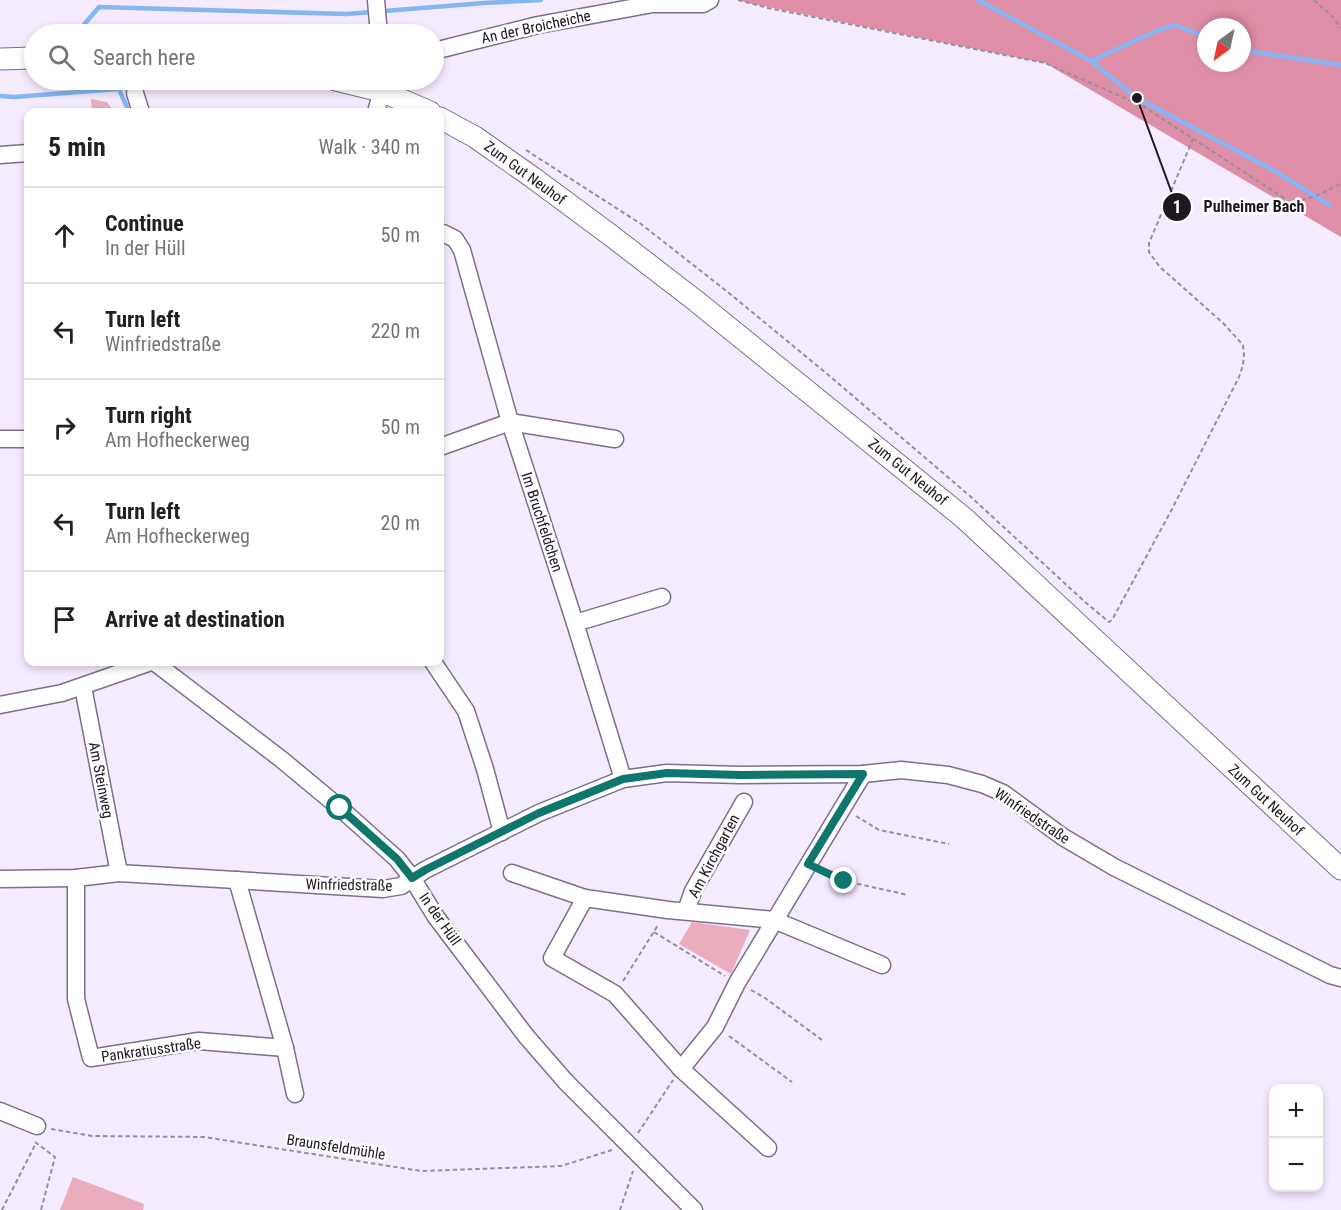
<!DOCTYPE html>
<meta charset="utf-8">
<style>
:root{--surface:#fff;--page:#f6f6f6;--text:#202124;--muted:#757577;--line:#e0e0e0}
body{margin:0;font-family:"Roboto Condensed",sans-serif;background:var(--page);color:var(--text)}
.controls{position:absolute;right:18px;bottom:18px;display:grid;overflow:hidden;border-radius:12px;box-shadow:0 3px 9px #0003}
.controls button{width:54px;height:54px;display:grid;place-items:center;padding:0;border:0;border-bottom:2px solid var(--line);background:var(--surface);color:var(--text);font:30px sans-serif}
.compass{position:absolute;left:1197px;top:18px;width:54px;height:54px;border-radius:50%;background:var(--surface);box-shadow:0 3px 9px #0003;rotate:213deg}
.stop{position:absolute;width:18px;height:18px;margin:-14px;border:4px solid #0f766e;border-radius:50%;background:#fff}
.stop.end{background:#0f766e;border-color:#fff;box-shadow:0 2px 6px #0008}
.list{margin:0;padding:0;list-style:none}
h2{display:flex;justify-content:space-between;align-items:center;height:78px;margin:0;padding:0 24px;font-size:26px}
h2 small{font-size:20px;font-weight:400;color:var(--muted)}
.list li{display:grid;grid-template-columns:39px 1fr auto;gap:18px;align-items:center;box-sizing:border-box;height:96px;padding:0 24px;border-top:2px solid var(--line)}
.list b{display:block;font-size:22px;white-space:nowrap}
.list p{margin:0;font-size:20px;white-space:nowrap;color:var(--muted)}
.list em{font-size:20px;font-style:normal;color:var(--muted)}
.icon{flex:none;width:33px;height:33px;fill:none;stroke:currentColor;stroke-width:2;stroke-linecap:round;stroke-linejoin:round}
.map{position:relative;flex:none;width:1341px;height:1210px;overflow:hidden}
.search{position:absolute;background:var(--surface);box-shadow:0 3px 9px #0003;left:24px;top:24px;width:420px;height:66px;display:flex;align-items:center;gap:15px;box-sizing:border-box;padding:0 21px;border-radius:33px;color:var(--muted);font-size:22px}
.panel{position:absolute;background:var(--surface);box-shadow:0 3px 9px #0003;left:24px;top:108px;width:420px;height:558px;border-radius:12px}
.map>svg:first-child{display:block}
.green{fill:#ebacbe}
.forest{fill:#de8ea6;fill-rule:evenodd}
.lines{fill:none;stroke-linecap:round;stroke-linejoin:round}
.stream{stroke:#85b6f2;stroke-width:4.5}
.minor-casing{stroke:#7d6f8b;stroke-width:19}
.major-casing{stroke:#7d6f8b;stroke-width:23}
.path{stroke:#968e9e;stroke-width:2;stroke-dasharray:4.5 3;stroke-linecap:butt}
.minor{stroke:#fff;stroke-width:16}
.major{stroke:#fff;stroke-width:21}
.route{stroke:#0f766e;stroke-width:8}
.labels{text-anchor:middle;stroke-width:5;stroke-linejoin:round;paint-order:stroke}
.street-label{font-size:15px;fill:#1d1722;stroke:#fdfdfd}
.leader{fill:none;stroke:#1d1722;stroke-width:2}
.callout-dot{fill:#1d1722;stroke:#fdfdfd;stroke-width:2}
.mark-label{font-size:18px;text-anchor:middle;font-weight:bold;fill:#fff}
.callout-label{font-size:16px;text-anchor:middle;font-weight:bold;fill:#1d1722;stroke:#fdfdfd;stroke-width:5;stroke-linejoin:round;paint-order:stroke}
</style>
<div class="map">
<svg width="1341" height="1210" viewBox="0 0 1341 1210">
<rect width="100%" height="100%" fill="#f4ebfe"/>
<g class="green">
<polygon points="91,99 107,102 114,112 92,112"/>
<polygon points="692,922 750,930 731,974 679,944"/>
<polygon points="73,1177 144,1204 143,1210 60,1210"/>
</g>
<path class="forest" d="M 740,0 L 1341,0 L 1341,237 L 1045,63 L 748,3 ZM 1206,27 L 1242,27 L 1242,63 L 1206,63 Z"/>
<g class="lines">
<g class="stream">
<polyline points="978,0 1091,61 1137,98 1275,171 1329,205"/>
<polyline points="76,34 99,7 347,14 484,3 541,0"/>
<polyline points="1242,50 1341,65"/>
<polyline points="1091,61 1156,31 1175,25 1206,37"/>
<polyline points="0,96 14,97 119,89 129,112"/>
</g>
<defs>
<g id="minor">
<polyline points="376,0 379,34"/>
<polyline points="434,51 538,25 653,4 703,4 710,0"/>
<polyline points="135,93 141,112"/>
<polyline points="376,112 385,80"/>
<polyline points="0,155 28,153"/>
<polyline points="440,235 443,233 455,239 462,250 510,422 575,623 623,779"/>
<polyline points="0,439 28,439"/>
<polyline points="440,447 510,422 615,439"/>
<polyline points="575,623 662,597"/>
<polyline points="154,662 281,759 340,808 397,859 412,878 436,917 526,1036 566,1082 694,1210"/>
<polyline points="433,662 466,711 485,769 502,832"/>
<polyline points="83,687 119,873"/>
<polyline points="0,705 62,693 151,662"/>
<polyline points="512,873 585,898 668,910 774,920 882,965"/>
<polyline points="76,878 76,999 91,1058 199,1041 285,1048"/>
<polyline points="0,879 76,878 119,873 383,889 401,886 425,870 539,813 623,779 667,773 741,775 863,774 901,770 948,775 982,784 1003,793 1063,837 1114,867 1330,975 1341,978"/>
<polyline points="237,880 285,1048 295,1094"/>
<polyline points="585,898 552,958 615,994 681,1069 768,1148"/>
<polyline points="686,911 693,891 744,802"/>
<polyline points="681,1069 715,1027 737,983 863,774"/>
<polyline points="0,1111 37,1126"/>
</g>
<g id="major">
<polyline points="0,59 34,58"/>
<polyline points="336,80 381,91 430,112"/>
<polyline points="440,118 475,137 532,177 609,234 696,301 964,518 1341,869"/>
</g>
</defs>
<use href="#minor" class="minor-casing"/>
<use href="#major" class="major-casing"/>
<g class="path">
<path d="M 738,0 L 768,8 L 1045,63 L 1143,106 L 1290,202 C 1310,199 1323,194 1341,183"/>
<polyline points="1314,0 1332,16 1341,28"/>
<polyline points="93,34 96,31 130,26 213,29 234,29 256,31 278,34"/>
<polyline points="413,80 417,87"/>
<polyline points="526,150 641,224 729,293 832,378 971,497 1085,602 1109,622 1112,620 1172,509 1239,377 1243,365 1244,354 1243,345 1224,324 1159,266 1149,252 1149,243 1193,139"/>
<polyline points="856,816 879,830 949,844"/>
<polyline points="822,871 845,881 908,895"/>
<polyline points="654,932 725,976"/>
<polyline points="623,981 658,925"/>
<polyline points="751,990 765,998 822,1040"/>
<polyline points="729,1036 792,1082"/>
<polyline points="51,1129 92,1136 204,1137 421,1171 561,1166 612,1150"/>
<polyline points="638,1133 673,1080"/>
<polyline points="35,1142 55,1157 41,1210"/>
<polyline points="2,1210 36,1143"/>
<polyline points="620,1210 633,1171"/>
</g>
<use href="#minor" class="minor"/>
<use href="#major" class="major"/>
</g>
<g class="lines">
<polyline class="route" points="340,808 397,859 412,878 425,870 539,813 623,779 667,773 741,775 863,774 808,864 844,881"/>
</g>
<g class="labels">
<g class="street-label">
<text transform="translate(536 27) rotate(-12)" y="5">An der Broicheiche</text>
<text transform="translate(525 173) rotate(36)" y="5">Zum Gut Neuhof</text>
<text transform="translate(908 472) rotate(39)" y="5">Zum Gut Neuhof</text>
<text transform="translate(542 522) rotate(72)" y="5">Im Bruchfeldchen</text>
<text transform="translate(101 780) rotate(79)" y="5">Am Steinweg</text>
<text transform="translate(1266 800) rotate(43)" y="5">Zum Gut Neuhof</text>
<text transform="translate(1032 816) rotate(34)" y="5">Winfriedstraße</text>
<text transform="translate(714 856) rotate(-62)" y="5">Am Kirchgarten</text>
<text transform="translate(349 885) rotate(1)" y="5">Winfriedstraße</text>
<text transform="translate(440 919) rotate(55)" y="5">In der Hüll</text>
<text transform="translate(151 1050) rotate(-8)" y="5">Pankratiusstraße</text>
<text transform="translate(336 1147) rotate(9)" y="5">Braunsfeldmühle</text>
</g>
</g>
<path class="leader" d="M1137 98L1177 207"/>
<g class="callout-dot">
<circle cx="1137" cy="98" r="6"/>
<circle cx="1177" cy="207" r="15"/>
</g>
<g class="mark-label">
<text x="1177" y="213">1</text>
</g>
<g class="callout-label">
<text x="1254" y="212">Pulheimer Bach</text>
</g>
</svg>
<div class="controls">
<button>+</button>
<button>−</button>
</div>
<svg class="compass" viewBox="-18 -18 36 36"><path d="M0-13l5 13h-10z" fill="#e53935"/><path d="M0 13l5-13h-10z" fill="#757577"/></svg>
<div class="stop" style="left:340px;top:808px"></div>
<div class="stop end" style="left:844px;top:881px"></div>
<div class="search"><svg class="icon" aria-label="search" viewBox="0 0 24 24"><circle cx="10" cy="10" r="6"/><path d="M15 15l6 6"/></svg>Search here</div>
<section class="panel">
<h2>5 min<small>Walk · 340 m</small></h2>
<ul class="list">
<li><svg class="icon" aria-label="ahead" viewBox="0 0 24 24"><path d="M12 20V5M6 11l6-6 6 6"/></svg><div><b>Continue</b><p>In der Hüll</p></div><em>50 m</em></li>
<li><svg class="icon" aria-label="left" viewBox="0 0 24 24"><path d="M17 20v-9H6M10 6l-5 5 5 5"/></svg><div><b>Turn left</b><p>Winfriedstraße</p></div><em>220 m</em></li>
<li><svg class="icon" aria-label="right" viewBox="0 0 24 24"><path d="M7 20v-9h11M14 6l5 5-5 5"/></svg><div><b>Turn right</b><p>Am Hofheckerweg</p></div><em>50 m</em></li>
<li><svg class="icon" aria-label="left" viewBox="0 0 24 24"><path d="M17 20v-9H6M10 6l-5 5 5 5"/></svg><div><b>Turn left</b><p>Am Hofheckerweg</p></div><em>20 m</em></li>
<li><svg class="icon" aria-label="arrive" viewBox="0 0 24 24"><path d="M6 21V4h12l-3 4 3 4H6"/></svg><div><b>Arrive at destination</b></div></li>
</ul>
</section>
</div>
